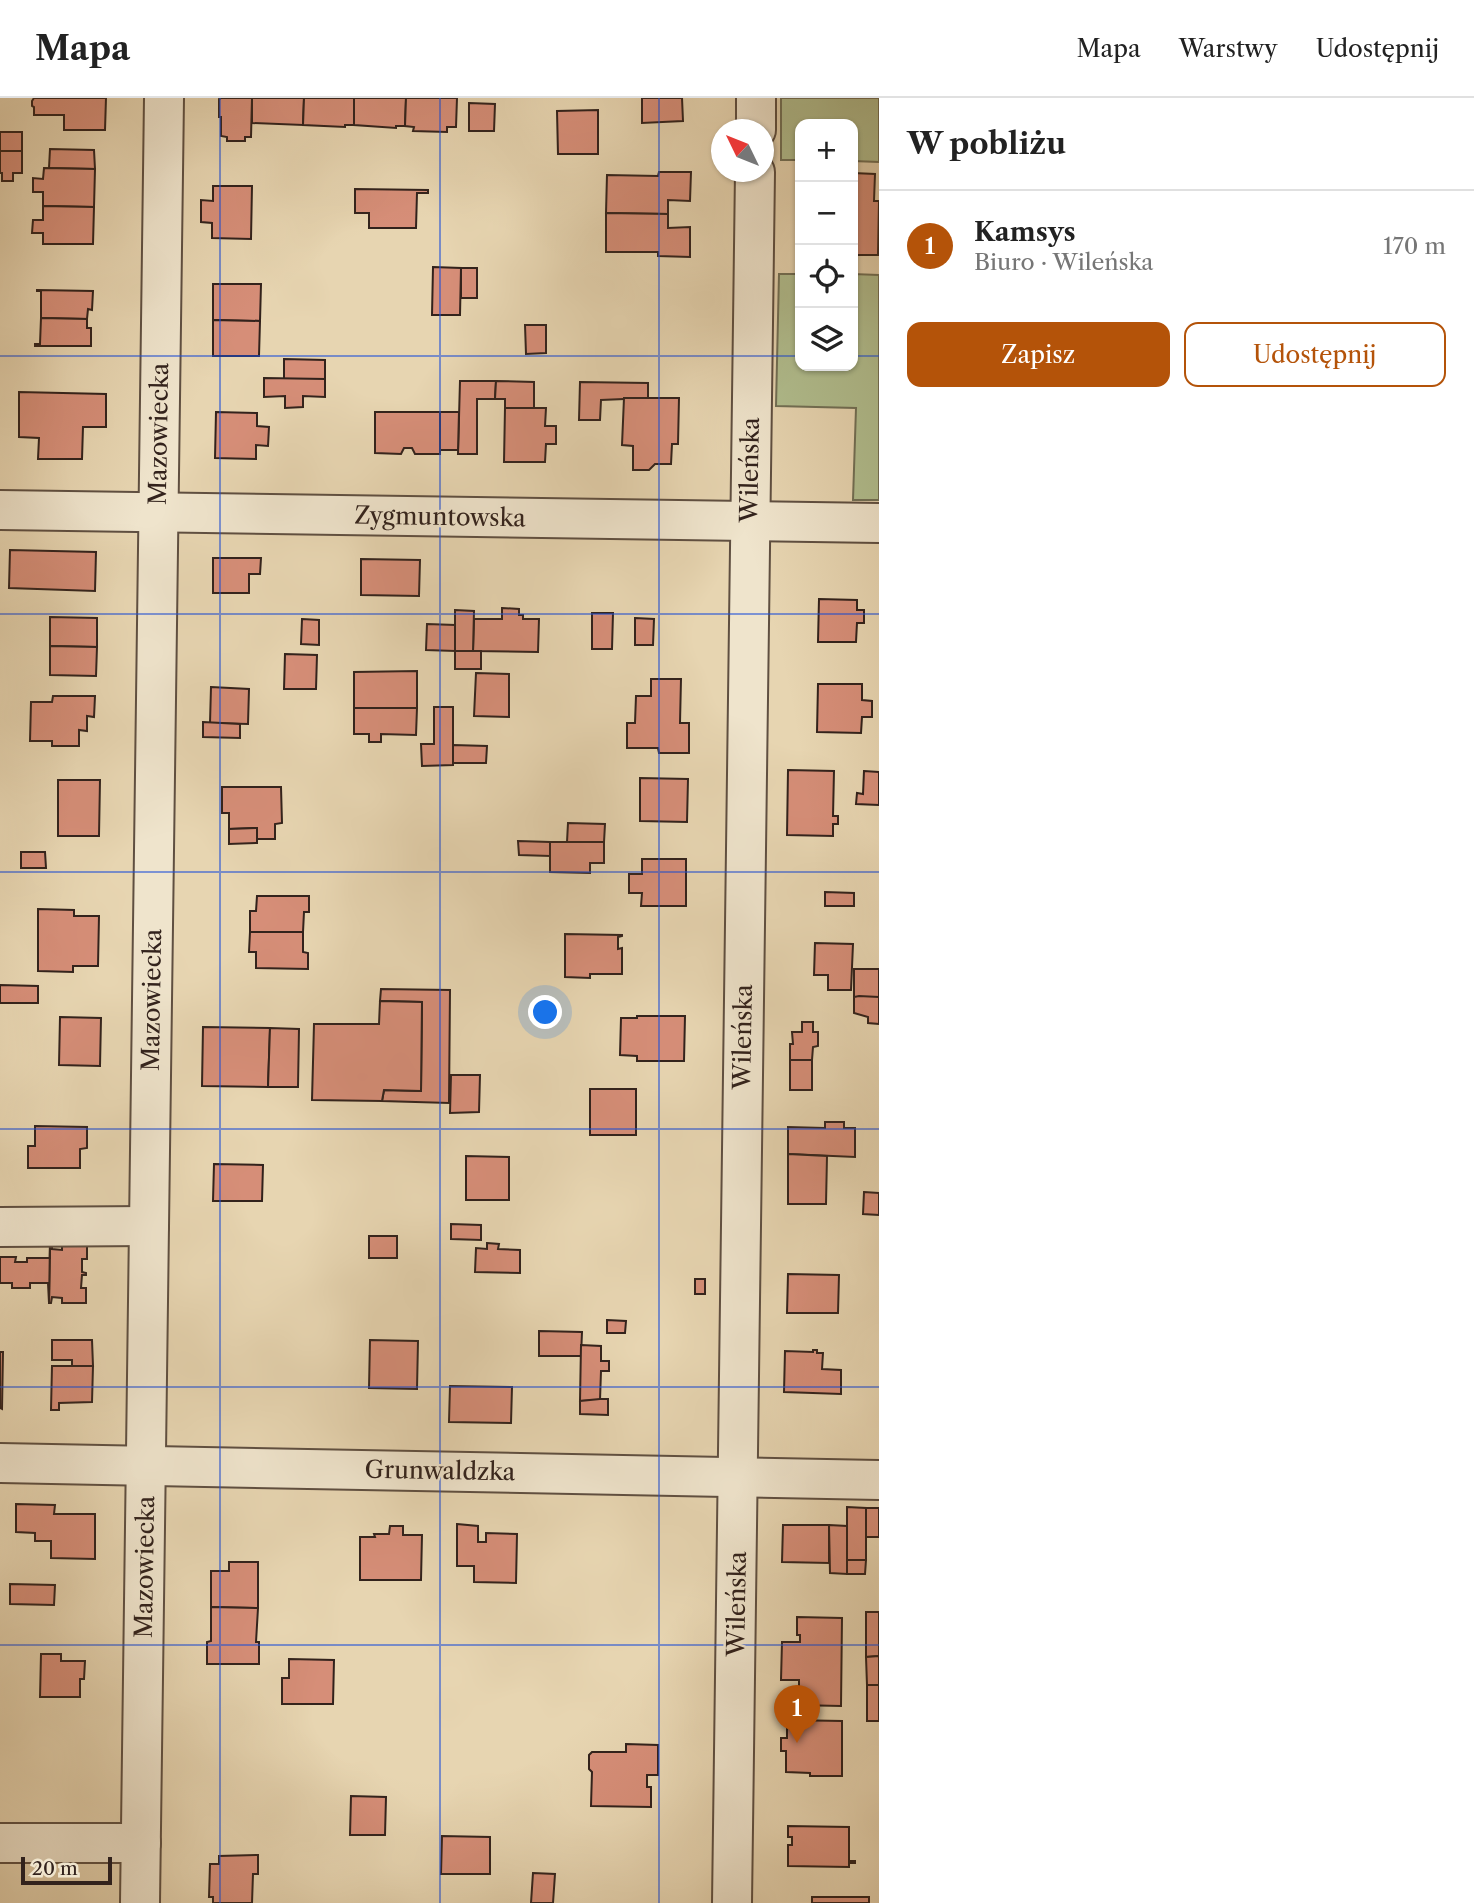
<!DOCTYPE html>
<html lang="pl">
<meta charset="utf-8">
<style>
:root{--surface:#fff;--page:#f6f6f6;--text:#222;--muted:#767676;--line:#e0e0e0;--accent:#b45309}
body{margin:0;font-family:"Libre Caslon Text",serif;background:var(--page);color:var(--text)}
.controls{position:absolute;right:21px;top:21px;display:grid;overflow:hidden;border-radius:14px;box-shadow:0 2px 5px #0004}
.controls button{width:63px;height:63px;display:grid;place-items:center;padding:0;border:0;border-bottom:2px solid var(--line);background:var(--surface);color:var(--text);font:35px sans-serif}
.compass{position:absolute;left:711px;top:21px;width:63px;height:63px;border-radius:50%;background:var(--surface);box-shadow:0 2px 5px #0004;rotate:313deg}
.scale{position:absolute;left:21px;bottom:18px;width:91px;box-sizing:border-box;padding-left:7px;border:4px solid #32221c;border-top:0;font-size:19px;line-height:24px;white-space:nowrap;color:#32221c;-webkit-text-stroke:5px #efe4cc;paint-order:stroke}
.you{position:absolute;left:546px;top:915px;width:24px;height:24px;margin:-18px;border:5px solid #fff;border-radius:50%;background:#1a73e8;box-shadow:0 0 0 10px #1a73e833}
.badge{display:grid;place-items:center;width:46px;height:46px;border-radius:50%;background:var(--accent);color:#fff;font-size:23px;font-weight:700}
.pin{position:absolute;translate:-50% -58px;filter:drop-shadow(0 2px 4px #0008)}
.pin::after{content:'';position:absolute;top:37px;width:24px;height:21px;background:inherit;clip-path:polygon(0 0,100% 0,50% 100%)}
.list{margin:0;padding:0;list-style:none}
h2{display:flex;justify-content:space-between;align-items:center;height:91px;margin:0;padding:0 28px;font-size:30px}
h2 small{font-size:23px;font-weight:400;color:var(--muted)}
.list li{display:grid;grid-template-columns:46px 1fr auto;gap:21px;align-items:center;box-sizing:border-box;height:112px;padding:0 28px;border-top:2px solid var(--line)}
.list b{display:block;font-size:26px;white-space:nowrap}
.list p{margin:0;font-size:23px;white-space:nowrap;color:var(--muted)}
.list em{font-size:23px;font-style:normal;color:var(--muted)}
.actions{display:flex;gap:14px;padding:21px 28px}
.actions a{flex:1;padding:16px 0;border:2px solid var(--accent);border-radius:14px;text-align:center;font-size:24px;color:var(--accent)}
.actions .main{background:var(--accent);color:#fff}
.icon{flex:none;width:38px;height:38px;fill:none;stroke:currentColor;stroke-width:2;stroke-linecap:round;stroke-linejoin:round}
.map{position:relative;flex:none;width:879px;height:1805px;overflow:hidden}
header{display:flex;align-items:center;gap:42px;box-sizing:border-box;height:98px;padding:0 35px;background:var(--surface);border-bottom:2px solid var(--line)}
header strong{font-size:33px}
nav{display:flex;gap:38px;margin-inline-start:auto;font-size:24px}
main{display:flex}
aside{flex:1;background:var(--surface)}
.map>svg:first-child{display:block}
.green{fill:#b1be8f;stroke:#727056;stroke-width:2}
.building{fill:#d68e78;stroke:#32221c;stroke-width:2}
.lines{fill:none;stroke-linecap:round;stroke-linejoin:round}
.minor-casing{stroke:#5f4f41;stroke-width:42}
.minor{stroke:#efe4cc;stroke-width:38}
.grid{fill:none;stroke:#1d4ed8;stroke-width:2;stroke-opacity:0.55}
.labels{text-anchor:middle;stroke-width:5;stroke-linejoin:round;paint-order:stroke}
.street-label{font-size:24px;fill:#32221c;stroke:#efe4cc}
</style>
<header>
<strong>Mapa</strong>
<nav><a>Mapa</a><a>Warstwy</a><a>Udostępnij</a></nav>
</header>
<main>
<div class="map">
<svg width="879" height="1805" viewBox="0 0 879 1805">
<rect width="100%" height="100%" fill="#e7d5b1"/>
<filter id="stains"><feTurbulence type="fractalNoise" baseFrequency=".00286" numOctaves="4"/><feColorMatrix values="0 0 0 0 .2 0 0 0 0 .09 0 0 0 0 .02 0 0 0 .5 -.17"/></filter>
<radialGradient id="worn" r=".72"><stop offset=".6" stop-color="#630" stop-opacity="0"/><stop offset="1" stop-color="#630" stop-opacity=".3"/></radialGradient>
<g class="green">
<polygon points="781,0 879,0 879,64 853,63 853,26 800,26 800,62 781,62"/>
<polygon points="779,176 800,176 800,268 853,268 853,176 879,177 879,402 853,402 856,310 776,308"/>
</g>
<g class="building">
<polygon points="34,0 106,0 105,32 64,32 64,17 34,17 34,9 32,8 32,3"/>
<polygon points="221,0 252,0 251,39 245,39 245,43 227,43 227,39 221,38 221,19 219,19 219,1"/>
<polygon points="252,0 304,0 303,27 252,25"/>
<polygon points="304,0 354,0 354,27 345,27 345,29 303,27"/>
<polygon points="354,0 406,0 405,28 396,28 396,30 354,27"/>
<polygon points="406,0 457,0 456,29 447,29 447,34 413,33 414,29 405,28"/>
<polygon points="642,0 682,0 683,23 642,25"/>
<polygon points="469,5 495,6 494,33 469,33"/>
<polygon points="598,12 598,56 558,56 557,13"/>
<rect x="0" y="34" width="22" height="19"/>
<polygon points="50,51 94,52 95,71 49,70"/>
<polygon points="0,53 22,53 22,75 13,75 13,83 2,83 2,75 0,75"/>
<polygon points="44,70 95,71 94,109 43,108 43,94 33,94 33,80 43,81"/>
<polygon points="659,74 691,74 690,103 668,102 668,116 606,115 607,77 658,78"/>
<polygon points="853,75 875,76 874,103 879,103 878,157 853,157"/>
<polygon points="213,88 252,88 251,141 212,140 212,125 201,124 201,102 213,103"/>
<polygon points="355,91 428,92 428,95 417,95 416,130 369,130 369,115 355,115"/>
<polygon points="43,108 94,109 93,146 43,146 43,135 32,135 33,122 43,122"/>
<polygon points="606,115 668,116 668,130 690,129 690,159 658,158 658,154 606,154"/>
<polygon points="433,169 461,170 460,217 432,217"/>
<rect x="461" y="170" width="16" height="30"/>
<polygon points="213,186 261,186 260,223 213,222"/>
<polygon points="37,192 93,193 92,212 88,211 87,221 41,220 41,193 37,193"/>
<polygon points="41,220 87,221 87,230 91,230 91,248 35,248 35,246 40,246"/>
<polygon points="213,222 260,223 259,258 213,258"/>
<polygon points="525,227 546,227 546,255 526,256"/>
<polygon points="284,261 325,262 325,281 284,281"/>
<polygon points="264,280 325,281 325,299 303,298 303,309 285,310 285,298 264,299"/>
<polygon points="460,283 496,283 495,301 477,301 477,356 458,356"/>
<polygon points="496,283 534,284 534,310 505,310 505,301 495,301"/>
<polygon points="580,284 648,285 648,300 601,302 600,322 579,322"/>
<polygon points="19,294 106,296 106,329 83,329 82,361 38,361 39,340 19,339"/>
<polygon points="624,300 679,300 678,346 672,346 671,366 655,366 649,372 633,372 633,348 622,347"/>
<polygon points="505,310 546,310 545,328 556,328 556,346 546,346 545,364 504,364"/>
<polygon points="216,314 257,315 257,328 269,329 268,348 256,347 256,361 215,360"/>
<polygon points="375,314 440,314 440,356 415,356 412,350 404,350 401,356 375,355"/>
<polygon points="440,314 459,314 458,352 440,352"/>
<polygon points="10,452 96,454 95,493 9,490"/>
<polygon points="213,460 261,460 260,476 249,476 249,495 213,495"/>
<polygon points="361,461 420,462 419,498 361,497"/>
<polygon points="819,501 857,502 857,512 864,512 864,525 857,525 856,544 818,544"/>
<polygon points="502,510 519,511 519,517 523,517 523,521 539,521 538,554 473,553 474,521 502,521"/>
<polygon points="455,512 474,513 473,553 455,553"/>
<polygon points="592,515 613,515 612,551 592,551"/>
<polygon points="50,519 97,520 97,549 50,548"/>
<polygon points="635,520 654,521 653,547 635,547"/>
<polygon points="302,521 319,522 319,547 301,546"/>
<polygon points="427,526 455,527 455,553 426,552"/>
<polygon points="50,548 97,549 96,578 50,577"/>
<rect x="455" y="553" width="26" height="18"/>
<polygon points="285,556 317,557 316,591 284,591"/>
<polygon points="417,573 417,610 354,610 354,574"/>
<polygon points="476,575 509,576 509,619 474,618"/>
<polygon points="651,581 681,581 680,625 689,625 689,655 659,655 658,650 627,650 627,625 635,625 636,598 651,598"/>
<polygon points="818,586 862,586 862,602 872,603 872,619 862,619 861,635 817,634"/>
<polygon points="211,589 249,591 248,626 210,625"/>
<polygon points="53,598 95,598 94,619 87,618 87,633 79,632 79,648 52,648 52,643 30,643 31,604 52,604"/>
<polygon points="434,609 453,609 453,667 422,668 421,646 434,646"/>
<polygon points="354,610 417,610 416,637 381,636 381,644 369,644 369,636 354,636"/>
<polygon points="203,624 240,626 240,640 203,639"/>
<polygon points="453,647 487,648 486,665 453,665"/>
<polygon points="788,672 834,673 833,718 838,718 838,726 833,726 833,738 787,737"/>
<polygon points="864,673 879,674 879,707 856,706 857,695 863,696"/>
<polygon points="640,680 688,681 687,724 640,723"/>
<polygon points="58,682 100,682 99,738 58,738"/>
<polygon points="222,689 281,689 282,725 275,726 275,741 257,741 257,730 229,731 229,715 222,715"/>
<polygon points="568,725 605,726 604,744 567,744"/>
<polygon points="257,730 257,745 229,746 229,731"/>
<polygon points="518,743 550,744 550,758 519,757"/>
<polygon points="550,744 604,744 604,765 590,765 590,775 550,774"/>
<polygon points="21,754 45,754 46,770 21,770"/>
<polygon points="642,761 686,761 686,808 641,808 642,795 629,795 629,776 642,776"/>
<polygon points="825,794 854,795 854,808 825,808"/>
<polygon points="257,798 309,798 309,814 304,814 303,834 250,834 250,813 256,813"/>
<polygon points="38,811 74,812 74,818 99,818 98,868 73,868 73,874 38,873"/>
<polygon points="250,834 303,834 303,854 308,855 308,871 256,870 256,854 249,854"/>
<polygon points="565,836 622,837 622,838 618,839 618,851 622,850 622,876 590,876 590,880 565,879"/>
<polygon points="815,845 853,846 851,892 828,892 828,877 814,877"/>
<rect x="854" y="871" width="25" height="28"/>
<polygon points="0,887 38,888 38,905 0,905"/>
<polygon points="381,891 450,892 449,1005 382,1003 384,992 421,993 422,904 380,903"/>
<polygon points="859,898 879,899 879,926 868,925 868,919 854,915 854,899"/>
<polygon points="380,903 422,904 421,993 384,992 382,1003 312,1002 314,926 379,926"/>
<polygon points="637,918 685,918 684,963 637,963 637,958 620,957 621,920 637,920"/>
<polygon points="60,919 101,920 100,968 59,967"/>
<polygon points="802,924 813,924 813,934 818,934 818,948 813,949 812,962 790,962 790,946 793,946 792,934 802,934"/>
<polygon points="203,929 270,930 268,989 202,988"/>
<polygon points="270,930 299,931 298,989 268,989"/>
<rect x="790" y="962" width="22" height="30"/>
<polygon points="451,977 480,977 479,1014 450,1015"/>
<rect x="590" y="991" width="46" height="46"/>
<polygon points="825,1024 844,1024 844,1030 855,1030 855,1059 788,1056 788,1029 825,1030"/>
<polygon points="35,1028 87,1029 87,1050 80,1051 80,1070 28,1070 28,1048 35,1048"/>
<polygon points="788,1056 827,1058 826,1106 788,1106"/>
<polygon points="466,1058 509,1059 509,1102 466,1102"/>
<polygon points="214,1066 263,1067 262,1103 213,1103"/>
<polygon points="864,1094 879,1095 879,1117 863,1116"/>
<polygon points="451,1126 481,1127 481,1142 451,1141"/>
<rect x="369" y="1138" width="28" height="22"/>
<polygon points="50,1145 52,1145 52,1151 62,1152 62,1145 87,1146 87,1161 82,1161 82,1174 86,1175 86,1177 82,1177 81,1190 86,1190 86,1205 62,1205 62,1200 52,1199 51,1205 49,1205"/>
<polygon points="50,1145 49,1205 48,1185 30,1185 30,1190 12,1190 12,1185 0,1185 0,1159 16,1159 15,1164 27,1164 27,1160 50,1160"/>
<polygon points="487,1145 499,1146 498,1151 520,1152 520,1175 475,1174 476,1150 487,1151"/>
<polygon points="788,1176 839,1177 838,1215 787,1215"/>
<rect x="695" y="1181" width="10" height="15"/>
<polygon points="607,1222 626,1223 625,1235 607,1235"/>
<polygon points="539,1233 582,1234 581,1258 539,1258"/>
<polygon points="52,1242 92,1242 93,1268 72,1268 72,1262 52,1262"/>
<polygon points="370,1242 418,1243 417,1291 369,1290"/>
<polygon points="581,1247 601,1248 601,1263 609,1263 609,1273 601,1273 600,1302 580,1303"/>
<polygon points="813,1252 817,1252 817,1255 823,1255 822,1271 841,1272 841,1296 784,1294 785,1253 813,1254"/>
<polygon points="0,1254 3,1254 2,1311 0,1310"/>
<polygon points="52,1268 93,1268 92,1304 59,1305 59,1312 51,1312"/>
<polygon points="450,1288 512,1289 511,1325 449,1324"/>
<polygon points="600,1301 608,1301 608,1317 580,1316 580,1303"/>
<polygon points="16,1406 55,1407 54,1416 95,1416 95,1461 51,1460 51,1443 35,1443 35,1435 16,1434"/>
<polygon points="847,1409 866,1410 866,1462 847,1462"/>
<rect x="866" y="1410" width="13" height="29"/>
<polygon points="457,1426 478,1428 478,1444 486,1444 486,1435 517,1436 516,1485 474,1484 474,1468 457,1468"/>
<polygon points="783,1427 829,1427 829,1465 782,1464"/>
<polygon points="829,1427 847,1428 847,1476 830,1475"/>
<polygon points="390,1428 403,1428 403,1437 422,1437 421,1482 360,1482 360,1439 375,1439 374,1436 389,1436"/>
<polygon points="847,1462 866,1462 865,1476 847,1476"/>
<polygon points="229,1464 258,1464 258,1510 211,1509 211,1473 229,1473"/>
<polygon points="10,1486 55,1487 54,1507 10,1506"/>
<polygon points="211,1509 258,1510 256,1544 259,1544 259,1566 207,1566 207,1544 211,1543"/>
<polygon points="866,1514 879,1514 879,1558 866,1559"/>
<polygon points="797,1519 842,1520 841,1608 796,1607 796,1590 799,1590 799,1582 781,1582 782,1544 800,1544 800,1537 797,1537"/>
<polygon points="41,1556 61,1556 61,1563 85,1563 84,1581 80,1581 80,1599 40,1599"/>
<polygon points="879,1558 879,1587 867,1587 866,1559"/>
<polygon points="289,1561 334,1562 333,1606 282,1606 282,1580 289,1580"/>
<rect x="867" y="1587" width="12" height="36"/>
<polygon points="787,1622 842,1623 842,1678 810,1678 810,1675 786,1674 786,1653 781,1653 781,1640 787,1640"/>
<polygon points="626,1646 658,1647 658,1677 647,1677 647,1689 651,1689 651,1709 591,1708 592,1674 589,1671 589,1657 592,1654 626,1654"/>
<polygon points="351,1698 386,1699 385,1737 350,1737"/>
<polygon points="788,1728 849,1729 849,1763 855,1763 855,1765 849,1765 849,1769 788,1768 788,1747 792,1747 792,1739 788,1739"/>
<polygon points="442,1738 490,1739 490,1776 441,1776"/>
<polygon points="258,1757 258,1776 253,1776 252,1805 213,1805 213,1799 209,1799 210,1766 219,1766 219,1758"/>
<polygon points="533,1775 555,1776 553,1805 531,1805"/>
<rect x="812" y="1799" width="57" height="6"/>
</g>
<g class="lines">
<defs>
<g id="minor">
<polyline points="756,32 756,0"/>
<polyline points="0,412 879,425"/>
<polyline points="0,1129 149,1128"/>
<polyline points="0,1365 879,1382"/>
<polyline points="0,1745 141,1745"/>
<polyline points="140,1805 164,0"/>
<polyline points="732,1805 755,74"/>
</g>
</defs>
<use href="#minor" class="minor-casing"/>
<use href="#minor" class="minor"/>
</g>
<path class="grid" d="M 220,0 L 220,1805M 440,0 L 440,1805M 659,0 L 659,1805M 0,258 L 800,258M 853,258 L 879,258M 0,516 L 879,516M 0,774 L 879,774M 0,1031 L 879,1031M 0,1289 L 879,1289M 0,1547 L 879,1547"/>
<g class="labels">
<g class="street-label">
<text transform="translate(159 336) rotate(-89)" y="8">Mazowiecka</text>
<text transform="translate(750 372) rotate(-89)" y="8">Wileńska</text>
<text transform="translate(440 419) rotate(1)" y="8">Zygmuntowska</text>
<text transform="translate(152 902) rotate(-89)" y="8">Mazowiecka</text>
<text transform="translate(743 939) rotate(-89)" y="8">Wileńska</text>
<text transform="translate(440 1373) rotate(1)" y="8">Grunwaldzka</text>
<text transform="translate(145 1469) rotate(-89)" y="8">Mazowiecka</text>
<text transform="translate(737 1506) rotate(-89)" y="8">Wileńska</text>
</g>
</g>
<rect width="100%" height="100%" filter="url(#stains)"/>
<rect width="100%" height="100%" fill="url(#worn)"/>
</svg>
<div class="controls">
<button>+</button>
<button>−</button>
<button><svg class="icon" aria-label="locate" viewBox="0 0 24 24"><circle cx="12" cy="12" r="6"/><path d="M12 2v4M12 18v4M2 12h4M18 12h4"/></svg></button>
<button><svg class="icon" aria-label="layers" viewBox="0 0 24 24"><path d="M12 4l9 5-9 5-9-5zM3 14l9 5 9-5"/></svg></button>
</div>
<svg class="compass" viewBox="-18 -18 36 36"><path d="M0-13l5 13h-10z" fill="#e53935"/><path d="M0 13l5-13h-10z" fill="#767676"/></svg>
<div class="scale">20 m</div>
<div class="you"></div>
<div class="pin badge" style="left:797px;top:1645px">1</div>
</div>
<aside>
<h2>W pobliżu<small></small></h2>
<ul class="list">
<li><span class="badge">1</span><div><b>Kamsys</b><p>Biuro · Wileńska</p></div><em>170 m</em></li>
</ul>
<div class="actions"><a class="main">Zapisz</a><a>Udostępnij</a></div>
</aside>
</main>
